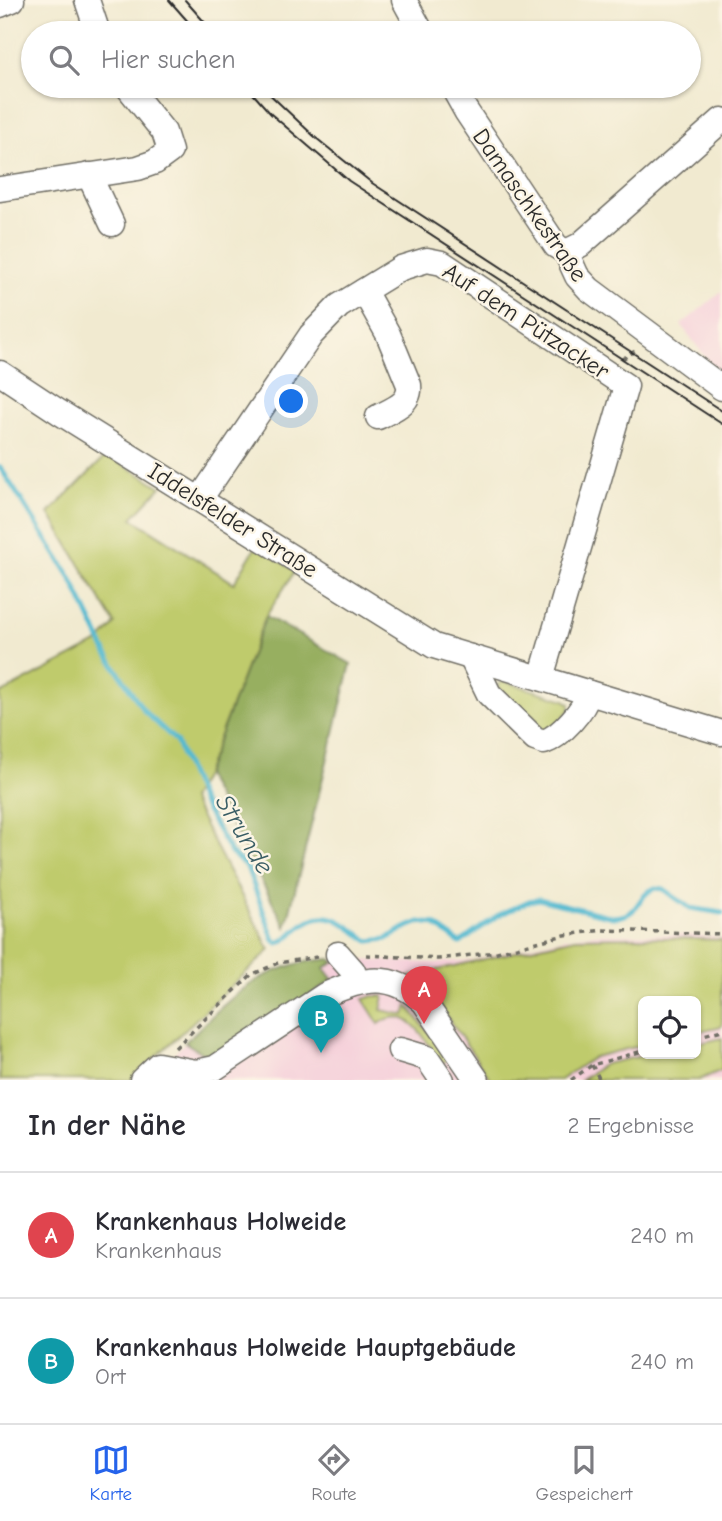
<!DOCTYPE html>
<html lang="de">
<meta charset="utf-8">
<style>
:root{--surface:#fff;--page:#f7f7f7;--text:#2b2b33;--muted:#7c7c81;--line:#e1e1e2;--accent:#2563eb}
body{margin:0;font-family:"Comic Neue",sans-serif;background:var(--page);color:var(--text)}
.controls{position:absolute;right:21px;bottom:21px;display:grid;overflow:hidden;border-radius:10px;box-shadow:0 2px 5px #0004}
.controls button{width:63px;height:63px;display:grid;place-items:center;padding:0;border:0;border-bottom:2px solid var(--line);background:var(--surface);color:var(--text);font:35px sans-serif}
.you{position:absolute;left:292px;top:402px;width:24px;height:24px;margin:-18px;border:5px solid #fff;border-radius:50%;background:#1a73e8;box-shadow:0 0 0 10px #1a73e833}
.badge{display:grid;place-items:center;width:46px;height:46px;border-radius:50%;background:var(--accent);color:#fff;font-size:23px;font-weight:700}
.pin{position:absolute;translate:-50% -58px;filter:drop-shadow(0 2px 4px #0008)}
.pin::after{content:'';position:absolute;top:37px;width:24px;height:21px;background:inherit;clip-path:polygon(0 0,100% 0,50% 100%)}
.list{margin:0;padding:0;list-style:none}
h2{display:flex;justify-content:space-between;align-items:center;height:91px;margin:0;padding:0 28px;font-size:30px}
h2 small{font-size:23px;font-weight:400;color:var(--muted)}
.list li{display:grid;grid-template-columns:46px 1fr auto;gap:21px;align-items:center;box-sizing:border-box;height:126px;padding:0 28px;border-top:2px solid var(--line)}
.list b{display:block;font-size:26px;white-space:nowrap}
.list p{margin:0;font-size:23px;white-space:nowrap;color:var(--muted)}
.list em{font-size:23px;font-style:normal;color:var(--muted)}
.icon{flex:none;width:38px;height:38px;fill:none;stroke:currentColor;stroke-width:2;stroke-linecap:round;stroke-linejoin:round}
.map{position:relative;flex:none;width:722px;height:1080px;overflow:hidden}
.search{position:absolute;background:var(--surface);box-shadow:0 2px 5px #0004;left:21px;right:21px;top:21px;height:77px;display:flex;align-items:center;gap:18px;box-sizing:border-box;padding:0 24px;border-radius:38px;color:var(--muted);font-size:26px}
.sheet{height:343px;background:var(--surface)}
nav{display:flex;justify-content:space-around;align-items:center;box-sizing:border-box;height:98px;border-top:2px solid var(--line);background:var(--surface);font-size:19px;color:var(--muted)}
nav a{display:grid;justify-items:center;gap:4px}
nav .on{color:var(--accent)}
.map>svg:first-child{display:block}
.built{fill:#f5cfda;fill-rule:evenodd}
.green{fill:#bfcb6c;stroke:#757b4c;stroke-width:2}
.forest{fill:#97af60;stroke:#616d46;stroke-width:2}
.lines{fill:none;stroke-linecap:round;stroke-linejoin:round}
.stream{stroke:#52b9d0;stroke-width:5}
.minor-casing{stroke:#706e65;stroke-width:27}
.path{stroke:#706e65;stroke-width:3.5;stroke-dasharray:5 5;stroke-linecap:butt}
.minor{stroke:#fff;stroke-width:24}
.tram{stroke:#2b2b2b;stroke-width:2}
.labels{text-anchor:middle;stroke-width:5;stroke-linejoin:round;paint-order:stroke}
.street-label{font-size:24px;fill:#2b2b2b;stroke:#fcf5e5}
.water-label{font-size:26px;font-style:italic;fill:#395d65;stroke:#fcf5e5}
</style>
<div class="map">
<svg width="722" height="1080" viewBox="0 0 722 1080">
<rect width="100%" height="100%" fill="#fcf5e5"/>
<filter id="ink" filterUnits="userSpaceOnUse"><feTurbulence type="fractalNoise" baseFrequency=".0143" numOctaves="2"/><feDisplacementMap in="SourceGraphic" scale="14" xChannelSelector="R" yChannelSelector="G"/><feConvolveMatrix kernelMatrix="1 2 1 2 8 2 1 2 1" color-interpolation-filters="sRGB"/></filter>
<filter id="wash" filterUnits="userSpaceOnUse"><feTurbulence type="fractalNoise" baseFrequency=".00686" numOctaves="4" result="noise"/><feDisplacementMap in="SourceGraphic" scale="28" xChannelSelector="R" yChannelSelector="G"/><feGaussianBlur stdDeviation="1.57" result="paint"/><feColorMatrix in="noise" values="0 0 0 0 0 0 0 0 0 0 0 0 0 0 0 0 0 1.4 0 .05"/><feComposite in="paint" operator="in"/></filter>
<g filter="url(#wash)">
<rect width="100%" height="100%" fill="#f1ead0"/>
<g class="built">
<polygon points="722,291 722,379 681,325"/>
<path d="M 596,934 L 688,935 L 722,938 L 722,1080 L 146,1080 L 244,987 L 280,968 L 331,959 L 435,963 L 473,960 L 565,938 ZM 643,1001 L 696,1001 L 696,1054 L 643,1054 Z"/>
</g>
<g class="green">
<polygon points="107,455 161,487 132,518 234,583 257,545 295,571 266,616 205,774 191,799 270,950 131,1080 0,1080 0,694 99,642 115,624 49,513"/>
<polygon points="503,681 565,700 570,704 570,710 544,736 497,685"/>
<polygon points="640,937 722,940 722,1026 696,1032 696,1001 643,1001 643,1045 594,1057 560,1080 491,1080 441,1008 411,976 575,938"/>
<path d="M 373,996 L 384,996 L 381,1010 L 405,1015 L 408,1006 L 449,1058 L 441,1064 C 427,1043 409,1001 379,1024 L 363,999 Z"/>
<polygon points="722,1038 722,1070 699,1080 581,1080 605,1064 651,1054 696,1054 696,1044"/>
</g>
<g class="forest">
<polygon points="266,616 351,664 286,927 205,775"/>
<path d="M 331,959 L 335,962 L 324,968 L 333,980 L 218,1058 L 203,1054 L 185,1042 C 233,996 261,963 331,959 Z"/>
</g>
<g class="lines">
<path class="stream" d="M 0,467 L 71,578 L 107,654 L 144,711 L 176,741 L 200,799 L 231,853 L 247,867 L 274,940 L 278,943 C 287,940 289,936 296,930 C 327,903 342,923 369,941 L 387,939 L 405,928 L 420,922 L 434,924 L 460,943 L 497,916 L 529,901 L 539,899 L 613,917 C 642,916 634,897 655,888 L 663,889 L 690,908 L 722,913"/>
</g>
</g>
<g filter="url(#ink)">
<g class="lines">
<defs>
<g id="minor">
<polyline points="87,0 98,33"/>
<polyline points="404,0 422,33"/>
<polyline points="0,5 12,0"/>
<polyline points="452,86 466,111 556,246 566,252 577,276 589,289 722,388"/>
<polyline points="89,175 112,224"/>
<polyline points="0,189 138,168 155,162 170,151 164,132 127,86"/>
<polyline points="566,252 580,245 722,120"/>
<path d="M 364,291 L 388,334 L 409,385 C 411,404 393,409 378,417"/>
<polyline points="0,373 59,412 434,646 722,733"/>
<polyline points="200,499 311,335 339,306 401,268 427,260 442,263 626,386 541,678"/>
<path d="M 471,657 L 489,694 L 535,739 L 544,742 C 561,736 584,710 589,693"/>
<polyline points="338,954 353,971 357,982"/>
<polyline points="400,1050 427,1058 442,1080"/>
<path d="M 142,1080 L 158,1065 L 196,1072 L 215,1068 L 325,995 C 363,978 391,971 424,1002 L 477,1080"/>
</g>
</defs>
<use href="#minor" class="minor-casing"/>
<g class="path">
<polyline points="622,359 637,350"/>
<polyline points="366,955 438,959 497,952 565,935 603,930 722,934"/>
<polyline points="696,1037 722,1030"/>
<polyline points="175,1048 251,975 278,963 317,957"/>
<polyline points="592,1065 600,1080"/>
<polyline points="571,1080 592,1065 643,1051"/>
</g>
<use href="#minor" class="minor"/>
<g class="tram">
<polyline points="169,0 198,33"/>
<polyline points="185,0 214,33"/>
<polyline points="246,86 271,114 349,181 722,424"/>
<polyline points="261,86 316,138 372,183 722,411"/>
</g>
</g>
</g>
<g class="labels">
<g class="street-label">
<text transform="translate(530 205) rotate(55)" y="8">Damaschkestraße</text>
<text transform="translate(526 321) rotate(33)" y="8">Auf dem Pützacker</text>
<text transform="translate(233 520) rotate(32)" y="8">Iddelsfelder Straße</text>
</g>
<g class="water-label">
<text transform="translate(245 834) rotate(59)" y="9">Strunde</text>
</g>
</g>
</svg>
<div class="controls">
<button><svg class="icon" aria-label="locate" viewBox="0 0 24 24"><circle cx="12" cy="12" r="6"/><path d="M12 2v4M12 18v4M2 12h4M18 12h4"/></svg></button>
</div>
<div class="you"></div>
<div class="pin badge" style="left:424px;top:1024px;background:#e0444e">A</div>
<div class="pin badge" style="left:321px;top:1053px;background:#0f9aa8">B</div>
<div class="search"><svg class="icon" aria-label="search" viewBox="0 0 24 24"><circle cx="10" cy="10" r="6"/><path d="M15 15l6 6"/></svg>Hier suchen</div>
</div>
<section class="sheet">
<h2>In der Nähe<small>2 Ergebnisse</small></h2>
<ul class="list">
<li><span class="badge" style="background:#e0444e">A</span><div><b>Krankenhaus Holweide</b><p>Krankenhaus</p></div><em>240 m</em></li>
<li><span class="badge" style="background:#0f9aa8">B</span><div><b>Krankenhaus Holweide Hauptgebäude</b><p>Ort</p></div><em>240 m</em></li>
</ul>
</section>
<nav>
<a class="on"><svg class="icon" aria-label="map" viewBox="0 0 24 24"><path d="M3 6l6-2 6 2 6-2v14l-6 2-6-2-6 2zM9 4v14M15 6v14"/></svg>Karte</a>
<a><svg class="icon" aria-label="directions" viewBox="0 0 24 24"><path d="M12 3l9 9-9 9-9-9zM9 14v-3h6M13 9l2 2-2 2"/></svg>Route</a>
<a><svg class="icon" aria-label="saved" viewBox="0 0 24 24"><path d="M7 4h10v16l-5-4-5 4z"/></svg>Gespeichert</a>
</nav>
